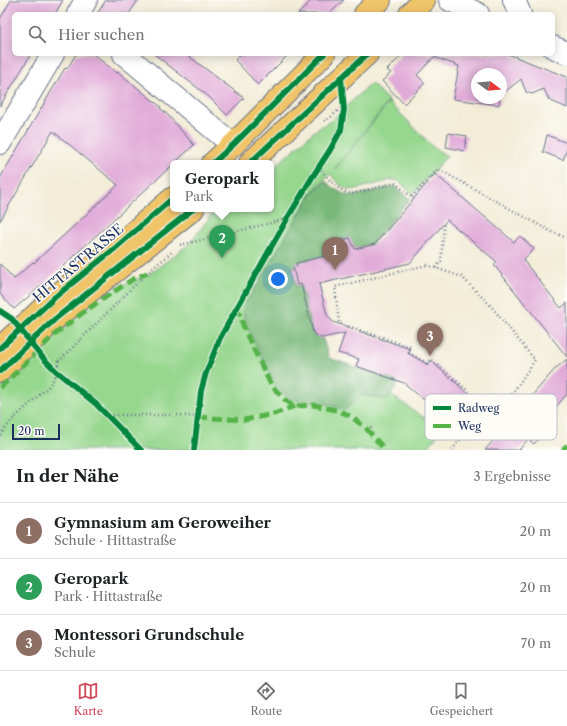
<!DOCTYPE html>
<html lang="de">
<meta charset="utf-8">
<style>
:root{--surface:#fff;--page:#f2f2f2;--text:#202124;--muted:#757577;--line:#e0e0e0;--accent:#d1495b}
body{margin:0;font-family:"Libre Caslon Text",serif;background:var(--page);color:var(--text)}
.compass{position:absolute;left:471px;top:68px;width:36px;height:36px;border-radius:50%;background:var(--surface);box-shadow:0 2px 10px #0003;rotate:106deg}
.scale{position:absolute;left:12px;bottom:10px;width:48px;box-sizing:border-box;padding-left:4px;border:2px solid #1b2f5e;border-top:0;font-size:11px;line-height:14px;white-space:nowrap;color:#1b2f5e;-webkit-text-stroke:3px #fdfcf7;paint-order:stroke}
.you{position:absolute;left:278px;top:279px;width:14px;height:14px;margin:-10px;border:3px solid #fff;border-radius:50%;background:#1a73e8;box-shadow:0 0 0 6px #1a73e833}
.badge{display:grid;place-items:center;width:26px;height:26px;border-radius:50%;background:var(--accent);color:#fff;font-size:13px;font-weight:700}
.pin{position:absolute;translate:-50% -33px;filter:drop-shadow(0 1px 2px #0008)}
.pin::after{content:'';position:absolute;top:21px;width:14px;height:12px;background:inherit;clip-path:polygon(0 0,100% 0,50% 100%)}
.popup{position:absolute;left:170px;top:160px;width:104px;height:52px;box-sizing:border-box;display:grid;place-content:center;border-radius:6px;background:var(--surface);filter:drop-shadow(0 1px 3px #0005);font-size:13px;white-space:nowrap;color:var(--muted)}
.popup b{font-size:15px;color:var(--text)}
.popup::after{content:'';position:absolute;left:50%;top:100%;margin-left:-8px;border:8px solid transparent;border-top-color:var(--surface)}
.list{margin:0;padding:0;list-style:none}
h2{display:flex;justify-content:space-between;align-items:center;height:52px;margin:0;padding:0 16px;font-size:17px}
h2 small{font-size:13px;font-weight:400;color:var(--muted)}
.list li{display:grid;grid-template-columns:26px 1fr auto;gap:12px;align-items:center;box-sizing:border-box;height:56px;padding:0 16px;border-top:1px solid var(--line)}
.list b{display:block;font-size:15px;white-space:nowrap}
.list p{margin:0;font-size:13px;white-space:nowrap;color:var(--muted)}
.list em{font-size:13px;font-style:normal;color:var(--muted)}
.icon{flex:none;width:22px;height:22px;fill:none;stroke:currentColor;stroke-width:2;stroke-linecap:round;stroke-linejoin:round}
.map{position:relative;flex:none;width:567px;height:450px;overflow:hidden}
.search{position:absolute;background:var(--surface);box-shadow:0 2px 10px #0003;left:12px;right:12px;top:12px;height:44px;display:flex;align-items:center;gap:10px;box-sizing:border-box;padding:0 14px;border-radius:6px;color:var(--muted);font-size:15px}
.sheet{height:220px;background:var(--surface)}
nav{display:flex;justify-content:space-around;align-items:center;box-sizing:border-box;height:56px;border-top:1px solid var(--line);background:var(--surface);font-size:11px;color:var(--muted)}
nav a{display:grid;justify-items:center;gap:2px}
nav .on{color:var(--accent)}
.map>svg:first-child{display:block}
.green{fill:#96d78e;stroke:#588376}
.forest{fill:#78b879;stroke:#4a746c}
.building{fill:#e1abd9}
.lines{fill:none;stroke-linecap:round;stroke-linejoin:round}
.minor-casing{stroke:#677289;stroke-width:24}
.major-casing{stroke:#677289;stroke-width:24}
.path{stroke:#677289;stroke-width:2.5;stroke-dasharray:1 3;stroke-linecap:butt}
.minor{stroke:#fff;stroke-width:22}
.major{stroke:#f0c469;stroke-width:22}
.quiet{stroke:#55b248;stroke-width:5;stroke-dasharray:10 5;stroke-linecap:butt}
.cycleway-casing{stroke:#fdfcf7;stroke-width:8}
.cycleway{stroke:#00873e;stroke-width:6}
.labels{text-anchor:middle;stroke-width:3;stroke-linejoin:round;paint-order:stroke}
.street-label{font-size:14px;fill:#1b2f5e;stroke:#fdfcf7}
.key{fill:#fdfcf7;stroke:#b9bec9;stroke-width:1}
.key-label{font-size:11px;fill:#1b2f5e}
</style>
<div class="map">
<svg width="567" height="450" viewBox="0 0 567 450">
<rect width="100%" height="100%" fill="#fdfcf7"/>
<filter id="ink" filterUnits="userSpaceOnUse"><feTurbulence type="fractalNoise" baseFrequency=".025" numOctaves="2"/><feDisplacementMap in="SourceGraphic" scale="8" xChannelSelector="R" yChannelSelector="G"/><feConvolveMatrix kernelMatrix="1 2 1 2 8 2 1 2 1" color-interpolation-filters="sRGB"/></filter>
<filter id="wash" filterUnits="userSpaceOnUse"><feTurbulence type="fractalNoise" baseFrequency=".012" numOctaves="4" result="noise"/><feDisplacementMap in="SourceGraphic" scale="16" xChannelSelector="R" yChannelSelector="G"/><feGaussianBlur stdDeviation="0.9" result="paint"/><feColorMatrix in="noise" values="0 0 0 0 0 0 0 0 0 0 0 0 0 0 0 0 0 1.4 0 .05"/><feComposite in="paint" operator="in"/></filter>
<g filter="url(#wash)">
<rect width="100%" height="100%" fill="#f3edd8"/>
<path class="green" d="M 371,83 L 389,101 L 334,170 L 389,102 L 434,148 L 447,156 L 413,194 L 400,182 L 397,180 L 392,180 L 352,190 C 342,189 337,181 330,174 L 312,192 L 249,302 L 264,344 L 388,393 L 432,423 L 441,431 L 426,450 L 0,450 L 0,384 L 14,369 L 59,327 L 117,287 L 151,273 L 189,244 L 216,209 L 271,209 L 271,170 L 317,129 L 332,120 Z"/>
<path class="forest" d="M 325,181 C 334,188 341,195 353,196 L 395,186 L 410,199 L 372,244 L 355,248 L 350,238 L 338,241 L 338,252 L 296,263 L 297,267 L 292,268 L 296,286 L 301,285 L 312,332 L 314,336 L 323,339 L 329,358 L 399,382 L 388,400 L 363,395 L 345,410 L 327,404 L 298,401 L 288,397 L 280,391 L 274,383 L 244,321 L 244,306 L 313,192 Z"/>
<g id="blocks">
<g class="building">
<polygon points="11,0 63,0 55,14 14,14 14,54 31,54 0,106 0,19"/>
<polygon points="106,0 138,0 129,14 97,14"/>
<polygon points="312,0 344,0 329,14 298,14"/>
<polygon points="76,54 93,54 117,73 118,72 161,107 160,108 167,114 194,145 49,279 14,309 0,294 0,264 14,279 33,262 34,263 118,185 53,131 0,221 0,178 65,68 67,69"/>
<polygon points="154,54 186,54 244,98 227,115 208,96"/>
<polygon points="241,54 289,54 258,85 235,60"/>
<polygon points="403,54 508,54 567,77 567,108 549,100 544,89 532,94 526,92 521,79 501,95 501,74 477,74 477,98 500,98 499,105 453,99 459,66 434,57 417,75 425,83 404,104 382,81 391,73 387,70"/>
<polygon points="448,133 467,136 464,151 446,147"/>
<polygon points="547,135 567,143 567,149 563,160 543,152"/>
<polygon points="435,174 514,242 520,236 534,249 523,260 561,308 567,303 567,357 494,265 497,262 447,220 410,263 319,284 327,315 333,322 410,349 408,353 428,365 431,361 481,405 464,425 447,411 443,416 404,383 356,366 359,359 338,353 345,333 322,338 315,335 313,332 301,284 297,285 293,268 297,267 296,263 338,253 338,241 350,238 355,249 375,244"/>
<polygon points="567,359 567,394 549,415 555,420 534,444 528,439 519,450 485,450 555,369"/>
</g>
</g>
</g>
<g filter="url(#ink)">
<use href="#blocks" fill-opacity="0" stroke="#677289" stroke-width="1"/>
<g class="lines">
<defs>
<g id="minor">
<polyline points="450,0 478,14"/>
<polyline points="514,0 520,14"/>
<polyline points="78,14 86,0"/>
<polyline points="553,47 567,53"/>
<polyline points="124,54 233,145"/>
<polyline points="0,143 53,54"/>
</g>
<g id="major">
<polyline points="365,14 380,0"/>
<polyline points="410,14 424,0"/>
<polyline points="213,163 233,145 324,54"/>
<polyline points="250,163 367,54"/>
<polyline points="0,348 55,297 113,250 173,198"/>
<polyline points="0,371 55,319 193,209"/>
</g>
</defs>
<use href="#minor" class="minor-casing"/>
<use href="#major" class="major-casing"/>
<g class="path">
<polyline points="324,121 331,117 344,105"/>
<path d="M 319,167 C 328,178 337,191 352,194 L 395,183 L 414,199"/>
<polyline points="412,197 438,169 552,232 567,238"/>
<polyline points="180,245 287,219"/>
<polygon points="427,265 462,277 490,305 535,360 497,416 431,359 427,363 409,353 411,347 339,323 335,287"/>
<polyline points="436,268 441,261 444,223"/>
<polyline points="109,415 179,415 198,417"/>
<polyline points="368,431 372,427"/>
<polyline points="0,435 12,420 48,387 53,380 59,361 147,273 173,251"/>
<polyline points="452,450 487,407"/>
</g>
<use href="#minor" class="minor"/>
<use href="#major" class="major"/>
<g class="quiet">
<polyline points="237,306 245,331 271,385 285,400 295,406 314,405 340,411 350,416 365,427 385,450"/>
<polyline points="0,388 54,335 85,311 133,279 147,273"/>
<polyline points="198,417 244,420 274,414 295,406"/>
<polyline points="563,450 567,445"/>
</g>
<defs>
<g id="cycleway">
<polyline points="213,163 233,145 324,54"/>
<polyline points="250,163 367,54"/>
<polyline points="0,311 12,319 43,358 56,371 96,404 141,450"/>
<polyline points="0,348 55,297 113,250 173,198"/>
<polyline points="0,371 55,319 193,209"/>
<polyline points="194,450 201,391 206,373 220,338 287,219 313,176 330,150 341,130 344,109 341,78"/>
</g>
</defs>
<use href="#cycleway" class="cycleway-casing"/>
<use href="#cycleway" class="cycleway"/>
</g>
</g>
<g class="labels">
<g class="street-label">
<text transform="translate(78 263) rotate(-40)" y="5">HITTASTRASSE</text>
</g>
</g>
<rect x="425" y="394" width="132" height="46" rx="6" class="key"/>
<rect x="433" y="406" width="18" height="4" fill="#00873e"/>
<rect x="433" y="424" width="18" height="4" fill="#55b248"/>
<g class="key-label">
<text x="458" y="412">Radweg</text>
<text x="458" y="430">Weg</text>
</g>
</svg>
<svg class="compass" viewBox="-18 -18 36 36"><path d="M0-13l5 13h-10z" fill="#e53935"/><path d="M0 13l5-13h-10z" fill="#757577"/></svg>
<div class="scale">20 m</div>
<div class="you"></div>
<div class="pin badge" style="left:335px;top:270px;background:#8d6e63">1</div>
<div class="pin badge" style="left:222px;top:258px;background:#2e9e5b">2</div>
<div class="popup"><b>Geropark</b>Park</div>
<div class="pin badge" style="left:430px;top:356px;background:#8d6e63">3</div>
<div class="search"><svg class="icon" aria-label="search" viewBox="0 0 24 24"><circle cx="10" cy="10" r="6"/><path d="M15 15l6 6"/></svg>Hier suchen</div>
</div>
<section class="sheet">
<h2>In der Nähe<small>3 Ergebnisse</small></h2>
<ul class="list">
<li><span class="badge" style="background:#8d6e63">1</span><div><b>Gymnasium am Geroweiher</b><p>Schule · Hittastraße</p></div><em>20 m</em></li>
<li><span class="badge" style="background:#2e9e5b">2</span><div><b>Geropark</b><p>Park · Hittastraße</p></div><em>20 m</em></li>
<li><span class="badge" style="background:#8d6e63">3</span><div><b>Montessori Grundschule</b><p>Schule</p></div><em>70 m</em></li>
</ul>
</section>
<nav>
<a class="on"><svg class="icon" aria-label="map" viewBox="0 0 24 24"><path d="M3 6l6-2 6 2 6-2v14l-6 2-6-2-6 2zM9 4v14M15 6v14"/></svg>Karte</a>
<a><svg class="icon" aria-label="directions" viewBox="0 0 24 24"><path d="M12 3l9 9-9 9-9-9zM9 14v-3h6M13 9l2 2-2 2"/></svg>Route</a>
<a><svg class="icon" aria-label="saved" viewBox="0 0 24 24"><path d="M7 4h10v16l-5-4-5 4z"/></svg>Gespeichert</a>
</nav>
